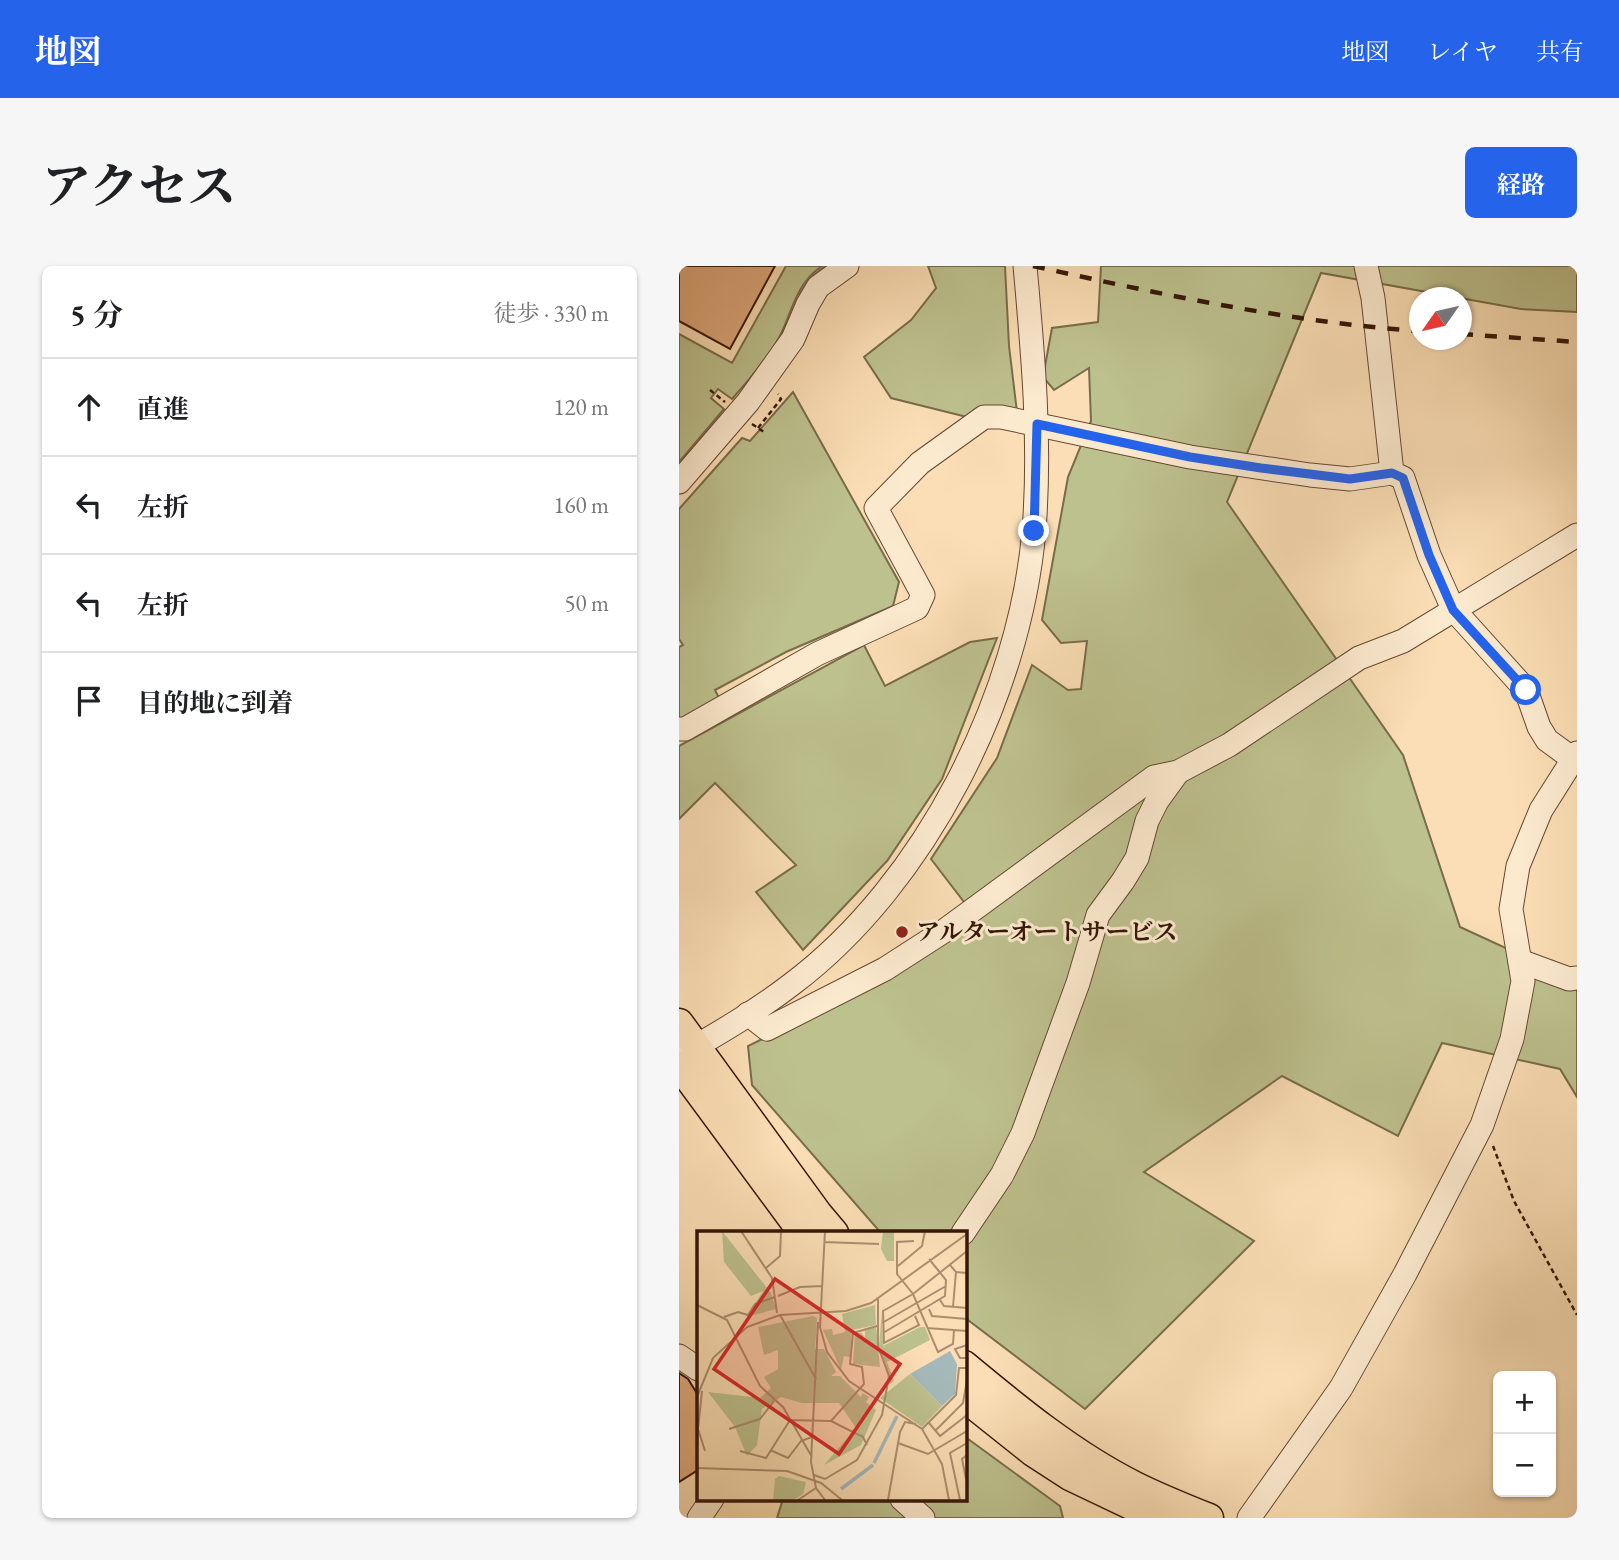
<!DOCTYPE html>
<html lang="ja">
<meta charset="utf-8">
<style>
:root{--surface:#fff;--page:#f6f6f6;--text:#202124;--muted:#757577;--line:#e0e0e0;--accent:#2563eb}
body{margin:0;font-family:"EB Garamond","Noto Serif JP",serif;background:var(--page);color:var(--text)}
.controls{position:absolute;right:21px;bottom:21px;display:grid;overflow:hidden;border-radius:10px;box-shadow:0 2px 5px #0004}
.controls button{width:63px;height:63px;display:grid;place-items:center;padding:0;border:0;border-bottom:2px solid var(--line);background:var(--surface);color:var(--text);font:35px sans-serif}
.compass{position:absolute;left:730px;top:21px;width:63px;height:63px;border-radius:50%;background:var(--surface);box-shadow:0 2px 5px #0004;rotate:236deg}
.stop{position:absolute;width:21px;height:21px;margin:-16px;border:5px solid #2563eb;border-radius:50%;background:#fff}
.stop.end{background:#2563eb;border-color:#fff;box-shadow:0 2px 7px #0008}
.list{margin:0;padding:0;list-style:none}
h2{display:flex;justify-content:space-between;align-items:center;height:91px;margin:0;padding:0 28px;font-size:30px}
h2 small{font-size:23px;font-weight:400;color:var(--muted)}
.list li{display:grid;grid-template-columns:46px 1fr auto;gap:21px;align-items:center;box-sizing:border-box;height:98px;padding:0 28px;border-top:2px solid var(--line)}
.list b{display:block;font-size:26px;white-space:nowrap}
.list em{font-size:23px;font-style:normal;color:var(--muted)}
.icon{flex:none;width:38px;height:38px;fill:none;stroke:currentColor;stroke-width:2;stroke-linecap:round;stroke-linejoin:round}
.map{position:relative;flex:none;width:898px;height:1252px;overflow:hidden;border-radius:10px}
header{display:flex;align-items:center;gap:42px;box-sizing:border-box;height:98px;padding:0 35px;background:var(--accent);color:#fff}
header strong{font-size:33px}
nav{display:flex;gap:38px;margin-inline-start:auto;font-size:24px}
.intro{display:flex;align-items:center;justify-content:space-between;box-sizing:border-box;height:168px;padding:0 42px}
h1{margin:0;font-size:49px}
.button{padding:18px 32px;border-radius:10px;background:var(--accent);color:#fff;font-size:24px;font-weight:700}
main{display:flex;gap:42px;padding:0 42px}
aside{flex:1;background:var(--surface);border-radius:10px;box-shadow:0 2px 5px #0004}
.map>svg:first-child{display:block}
.green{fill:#bdc18e;stroke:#796c4a;stroke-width:2}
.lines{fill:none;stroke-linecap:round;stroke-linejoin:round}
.stream{stroke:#787872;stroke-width:4.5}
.building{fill:#dfa87b;stroke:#351607;stroke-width:2}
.minor-casing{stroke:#664832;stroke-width:25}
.major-casing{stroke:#351607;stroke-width:31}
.path{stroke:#351607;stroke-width:2.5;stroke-dasharray:5 3.5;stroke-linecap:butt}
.minor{stroke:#fceacf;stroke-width:23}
.major{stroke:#fbdeb5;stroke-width:28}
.rail{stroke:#351607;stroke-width:4.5;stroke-dasharray:12 12;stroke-linecap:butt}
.route{stroke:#2563eb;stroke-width:9}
.poi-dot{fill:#8f2418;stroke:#fceacf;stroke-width:2.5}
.labels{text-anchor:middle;stroke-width:6;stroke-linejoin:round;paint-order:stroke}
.poi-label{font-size:24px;font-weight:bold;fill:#351607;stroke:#fceacf;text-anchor:start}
.inset-river{fill:none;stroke:#a5b9ba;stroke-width:3.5}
.inset-road{fill:none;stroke:#ac8e6f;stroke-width:2}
.view{fill:#d62828;fill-opacity:0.15;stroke:#d62828;stroke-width:3.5}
.inset-edge{fill:none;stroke:#351607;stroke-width:3.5}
</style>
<header>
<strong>地図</strong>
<nav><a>地図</a><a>レイヤ</a><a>共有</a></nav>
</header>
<div class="intro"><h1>アクセス</h1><a class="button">経路</a></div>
<main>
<aside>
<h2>5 分<small>徒歩 · 330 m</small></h2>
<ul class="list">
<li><svg class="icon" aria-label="ahead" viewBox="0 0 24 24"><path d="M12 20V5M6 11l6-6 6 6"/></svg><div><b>直進</b></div><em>120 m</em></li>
<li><svg class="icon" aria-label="left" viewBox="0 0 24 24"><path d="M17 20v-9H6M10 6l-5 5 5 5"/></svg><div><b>左折</b></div><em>160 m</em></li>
<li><svg class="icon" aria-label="left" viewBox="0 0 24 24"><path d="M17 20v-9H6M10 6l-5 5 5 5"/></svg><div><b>左折</b></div><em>50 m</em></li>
<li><svg class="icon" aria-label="arrive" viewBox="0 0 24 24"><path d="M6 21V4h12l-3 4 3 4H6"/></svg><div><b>目的地に到着</b></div></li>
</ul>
</aside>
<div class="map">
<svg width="898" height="1252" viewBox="0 0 898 1252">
<rect width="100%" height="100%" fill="#fbdeb5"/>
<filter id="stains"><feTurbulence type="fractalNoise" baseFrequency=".00286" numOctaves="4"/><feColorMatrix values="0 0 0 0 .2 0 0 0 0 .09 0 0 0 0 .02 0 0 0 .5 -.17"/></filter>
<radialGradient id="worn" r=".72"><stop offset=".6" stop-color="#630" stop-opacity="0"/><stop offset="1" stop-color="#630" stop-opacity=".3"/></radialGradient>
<g class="green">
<path d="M 107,0 L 143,0 C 118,17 114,42 102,68 C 91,90 69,115 53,133 L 39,123 L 32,132 L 45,143 L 0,196 L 0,68 L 53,97 Z"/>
<polygon points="249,0 326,0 330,80 338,146 292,152 212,132 185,91 232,54 257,22"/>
<polygon points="422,0 898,0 898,46 842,43 642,7 548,236 724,489 781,661 898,715 898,831 881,803 763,777 719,870 603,810 465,906 575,975 406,1143 285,1051 285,967 202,967 73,819 69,780 166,732 298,653 252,593 318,492 353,399 389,424 402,423 408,375 382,377 363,354 389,211 412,155 410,102 375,124 364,111 373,62 419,56"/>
<polygon points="114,126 220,316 214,340 107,386 36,424 40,432 0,454 0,381 4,379 0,373 0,243 63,172 71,175"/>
<polygon points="318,372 263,513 208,595 124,684 77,626 117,599 36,517 0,553 0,480 185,379 206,420 291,376"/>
<polygon points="285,1170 381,1240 384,1252 98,1252 104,1233 285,1233"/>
</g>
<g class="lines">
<polyline class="stream" points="122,28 128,16 148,0"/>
</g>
<g class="building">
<polygon points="0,0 96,0 51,83 0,55"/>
<polygon points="0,1107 9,1113 19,1129 19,1204 0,1216"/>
</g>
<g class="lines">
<defs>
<g id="minor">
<polyline points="687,0 694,32 713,207 724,212 750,289 774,343 847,424 860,461 868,474 894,493 898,494"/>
<polyline points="0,216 69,136 114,73 129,38 139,21 168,0"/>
<polyline points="0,463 6,463 138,388 238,342 244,329 197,242 241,197 305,151 322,151 511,191 631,209 671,213 713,207"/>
<polyline points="841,695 890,713 898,712"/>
<polyline points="69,748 88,763 206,703 265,665 475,511 499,506 550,479 680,392 724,375 898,269"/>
<path d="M 2,789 C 40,767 78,745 113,718 C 247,617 341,429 355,264 C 362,175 354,88 346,0"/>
<polyline points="284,967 323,909 344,867 399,717 419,649 444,615 458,592 468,555 478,535 499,506"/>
<polyline points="0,1090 19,1103"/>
<polyline points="223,1233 244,1252"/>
<polyline points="20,1252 33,1233"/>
<polyline points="570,1252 662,1122 726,1008 803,859 833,773 844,715 832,643 839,600 862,544 898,487"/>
</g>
<g id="major">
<polyline points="0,757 139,948 155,967"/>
<polyline points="0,799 124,967"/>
<path d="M 285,1099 C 338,1143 394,1189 456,1220 C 480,1232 505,1242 530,1252"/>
<polyline points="285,1131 354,1186 391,1210 479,1252"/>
</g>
</defs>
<use href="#minor" class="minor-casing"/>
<use href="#major" class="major-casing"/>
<g class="path">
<polyline points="31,124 46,136"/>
<polyline points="73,158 85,166"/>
<polyline points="79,162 102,133 99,128"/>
<polyline points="814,880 835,935 898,1049"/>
</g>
<use href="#minor" class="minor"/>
<use href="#major" class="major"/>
<g class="rail">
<path d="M 354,0 C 481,28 610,56 740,65"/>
<polyline points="782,68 898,76"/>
</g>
</g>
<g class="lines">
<polyline class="route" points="355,265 358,158 511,191 582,202 671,213 713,207 724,212 750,289 774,344 847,424"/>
</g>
<circle class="poi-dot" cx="223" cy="666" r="7"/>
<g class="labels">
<g class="poi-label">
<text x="237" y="674">アルターオートサービス</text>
</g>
</g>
<g transform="translate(18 965)">
<rect width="270" height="270" fill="#fbdeb5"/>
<path d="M 25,0 L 74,62 L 79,78 L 50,86 L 66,60 L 54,65 L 27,31 ZM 186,0 L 197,0 L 197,30 L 190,30 L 184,18 ZM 178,74 L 179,94 L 155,99 L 153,126 L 147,125 L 144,139 L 126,99 L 135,98 L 136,104 L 148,101 L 145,83 ZM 185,80 L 186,115 L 223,96 L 228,96 L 233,109 L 190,131 L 197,150 L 193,153 L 182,115 ZM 116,85 L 120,87 L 118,118 L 127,118 L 139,141 L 134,145 L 143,145 L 164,166 L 165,162 L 172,166 L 169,171 L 179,179 L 164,214 L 127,234 L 159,197 L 142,172 L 105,172 L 84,166 L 65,178 L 60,214 L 50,225 L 38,196 L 11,161 L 63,167 L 74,157 L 67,146 L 81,138 L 81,119 L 67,124 L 61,96 ZM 179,96 L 183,136 L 156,133 L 158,102 L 165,102 L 168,107 L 168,97 ZM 213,143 L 245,175 L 225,196 L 183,167 ZM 82,245 L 109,251 L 106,263 L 97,269 L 76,269 L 78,248 Z" fill="#bdc18e"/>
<path d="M 253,120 L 260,133 L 258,163 L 245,175 L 213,143 Z" fill="#a5b9ba"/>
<path class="inset-river" d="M 177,232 L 200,185M 144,258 L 176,234"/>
<path class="inset-road" d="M 44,0 L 75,47 L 80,82M 128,0 L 123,96 L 130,121 L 152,150 L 225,198 L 245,233 L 252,269M 217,10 L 200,11 L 200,43 L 216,63 L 241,121 L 256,113 L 257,99M 127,11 L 182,13M 252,33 L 259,41 L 270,42M 201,35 L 225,15 L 228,0M 69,37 L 83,25 L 84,0M 81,65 L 103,56 L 125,55M 243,69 L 247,75 L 270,77M 0,74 L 30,89 L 63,155 L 86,176 L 115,226M 256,76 L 259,41M 232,78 L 235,85 L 270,88M 83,84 L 119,148M 218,85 L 222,94 L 187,112 L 186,80 L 216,63 L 270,20M 27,86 L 41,81 L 51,84 L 58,73 L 78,66M 121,91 L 114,231 L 119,257 L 128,269M 185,92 L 249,55M 230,97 L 270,100M 186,102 L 248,65 L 249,49 L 232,28M 269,127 L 263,127 L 258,118 L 270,114M 5,160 L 1,198 L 8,220M 0,166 L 16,127 L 50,96 L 83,84 L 149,80 L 174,72 L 270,3M 93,189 L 134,190 L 166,206 L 170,214M 134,190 L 167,153 L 165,136 L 153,133 L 156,102 L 180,95M 232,192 L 243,205 L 270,184M 32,198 L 63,188 L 77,170M 225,198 L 259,164 L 262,137 L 270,137M 239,199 L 266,172 L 270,149M 201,212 L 231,223 L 270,200M 73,219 L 91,227 L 104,210 L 115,206M 43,220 L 69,227 L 93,189M 0,237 L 90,240 L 124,252 L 145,269M 117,244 L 128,248 L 160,229 L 185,184 L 192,145 L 181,115 L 181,68M 269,248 L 265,228 L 270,224M 101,269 L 119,257M 191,269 L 203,201 L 208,191 L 219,193M 263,269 L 253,222 L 270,212"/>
<path class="view" d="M 78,48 L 203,133 L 142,223 L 17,138 Z"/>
<rect width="270" height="270" class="inset-edge"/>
</g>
<rect width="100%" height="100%" filter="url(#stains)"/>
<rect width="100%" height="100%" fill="url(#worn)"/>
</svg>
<div class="controls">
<button>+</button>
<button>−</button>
</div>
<svg class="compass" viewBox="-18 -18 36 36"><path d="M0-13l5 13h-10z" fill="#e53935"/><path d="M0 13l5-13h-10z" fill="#757577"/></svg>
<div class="stop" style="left:847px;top:424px"></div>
<div class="stop end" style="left:355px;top:265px"></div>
</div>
</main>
